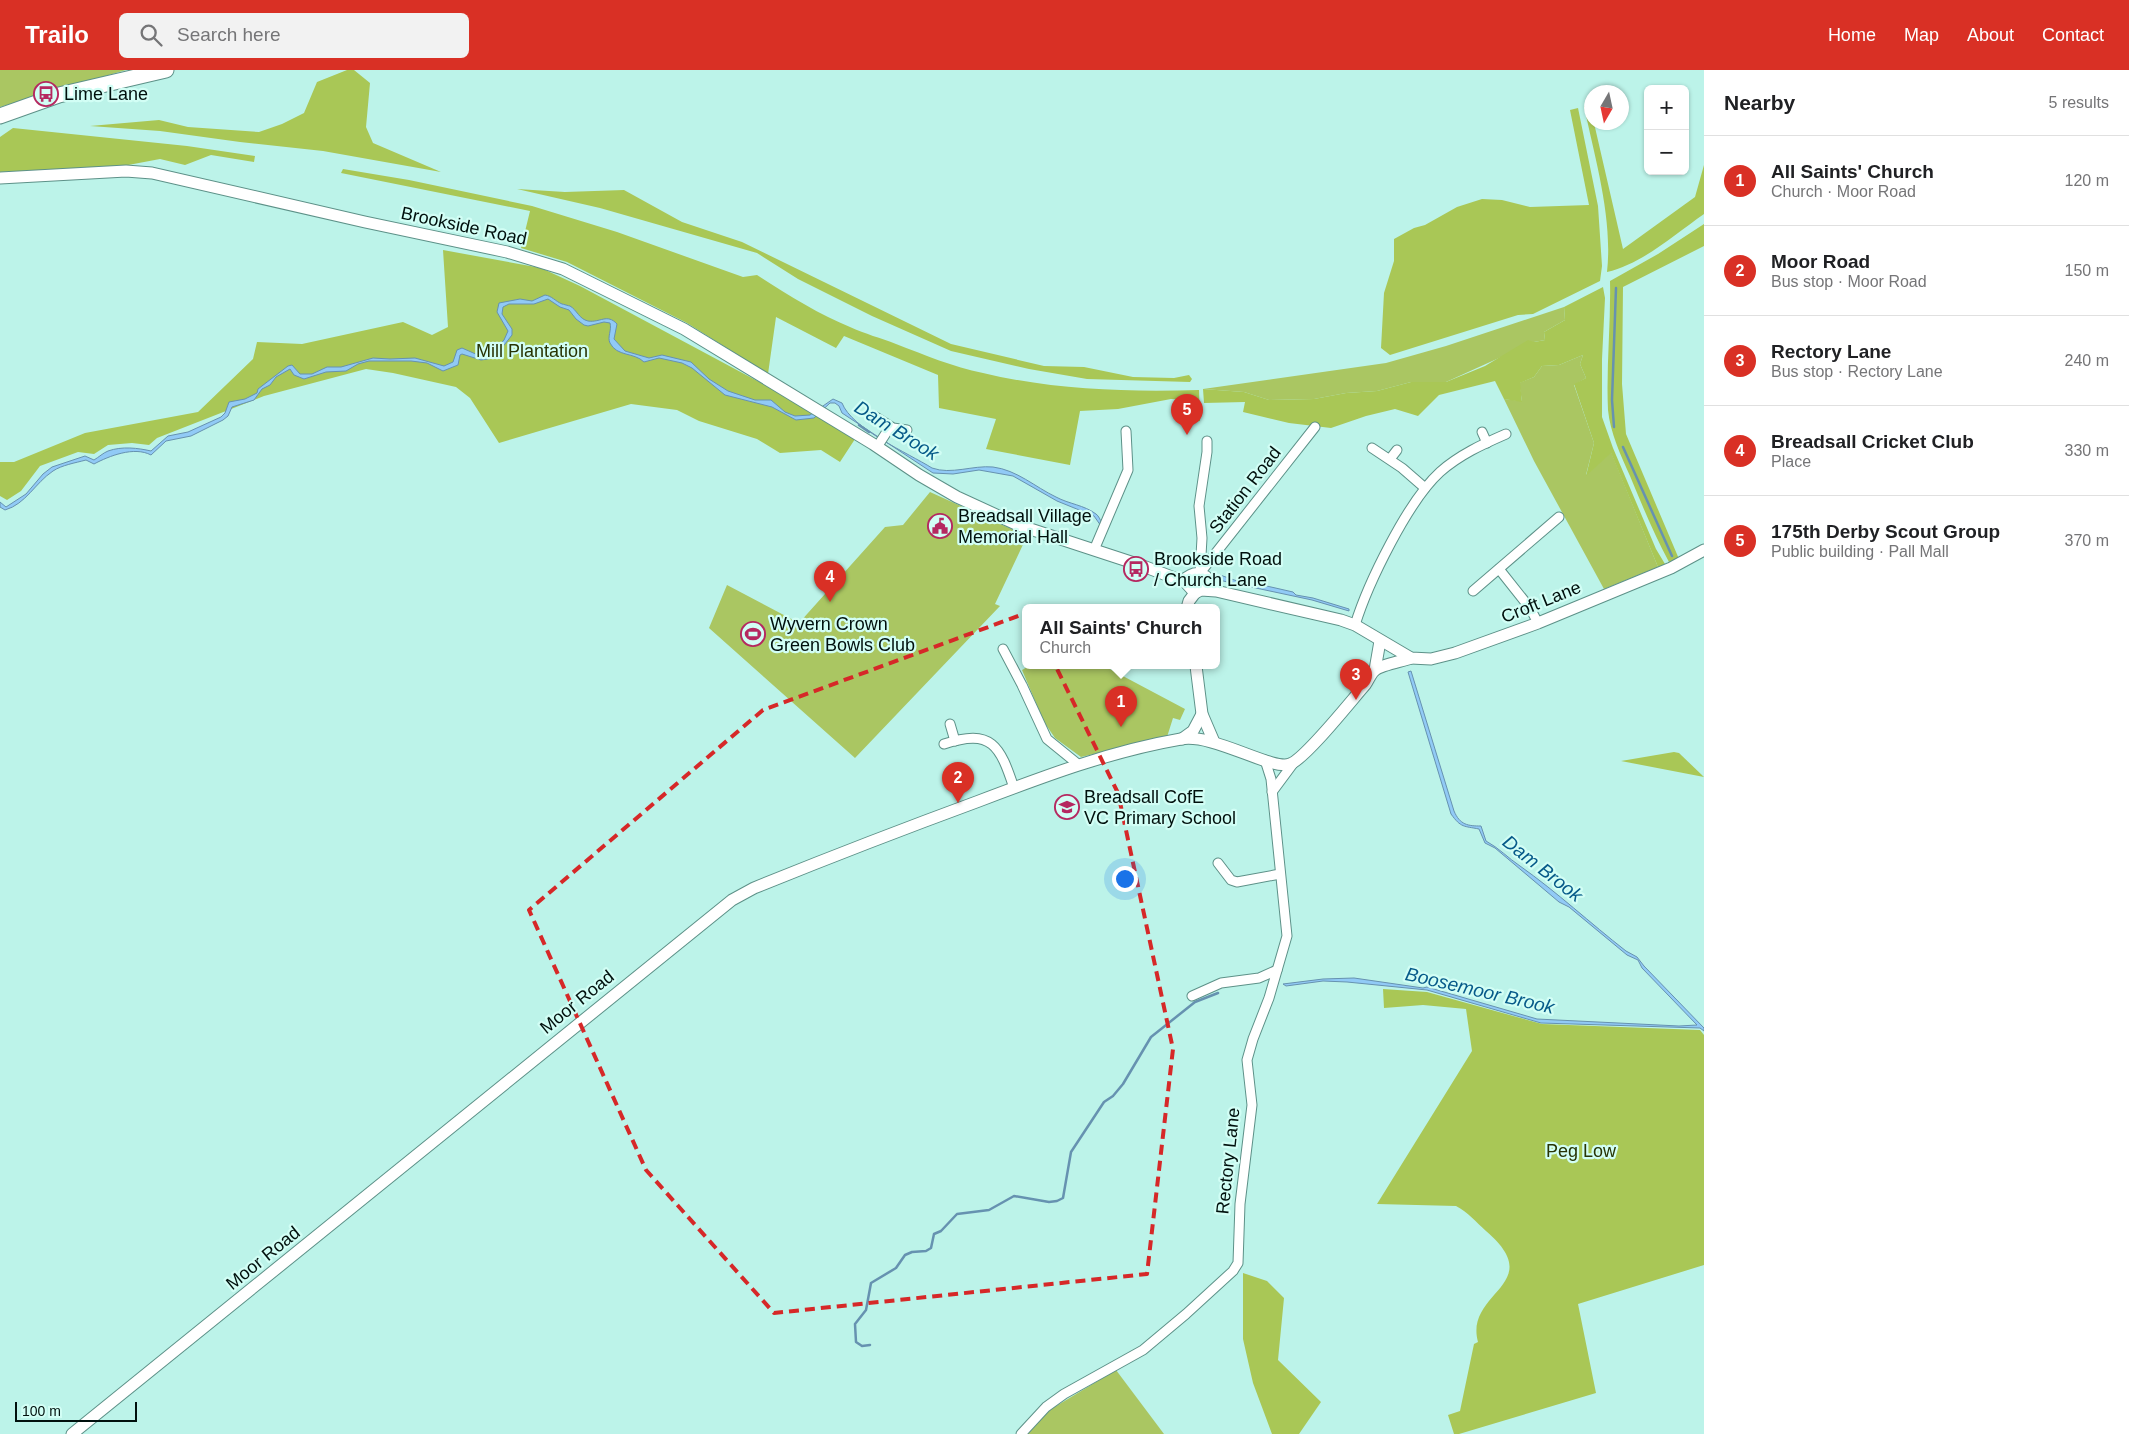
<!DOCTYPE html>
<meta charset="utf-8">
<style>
:root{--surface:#fff;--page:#f2f2f2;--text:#202124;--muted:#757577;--line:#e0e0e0;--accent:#d93025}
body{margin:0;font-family:Helvetica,sans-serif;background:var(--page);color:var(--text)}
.controls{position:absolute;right:15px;top:15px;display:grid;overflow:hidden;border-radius:8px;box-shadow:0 1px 4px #0004}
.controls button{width:45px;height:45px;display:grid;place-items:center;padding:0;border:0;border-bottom:1px solid var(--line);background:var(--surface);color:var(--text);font:25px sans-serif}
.compass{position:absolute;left:1584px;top:15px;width:45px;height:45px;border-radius:50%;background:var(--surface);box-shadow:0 1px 4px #0004;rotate:189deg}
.scale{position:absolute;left:15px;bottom:12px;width:122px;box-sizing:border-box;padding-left:5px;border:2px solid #00100d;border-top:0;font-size:14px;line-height:18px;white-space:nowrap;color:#00100d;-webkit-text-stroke:4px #d2fef5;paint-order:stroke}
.you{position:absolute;left:1124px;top:808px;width:18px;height:18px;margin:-12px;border:4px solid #fff;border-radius:50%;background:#1a73e8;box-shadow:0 0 0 8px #1a73e833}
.badge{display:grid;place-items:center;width:32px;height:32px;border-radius:50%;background:var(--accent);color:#fff;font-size:16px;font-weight:700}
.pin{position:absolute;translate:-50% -41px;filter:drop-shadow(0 1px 2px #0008)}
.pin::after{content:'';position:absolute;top:26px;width:18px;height:15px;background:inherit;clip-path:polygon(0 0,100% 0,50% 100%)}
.popup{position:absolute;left:1022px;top:534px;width:198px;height:65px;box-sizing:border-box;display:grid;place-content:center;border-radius:8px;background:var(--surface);filter:drop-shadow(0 1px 4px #0005);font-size:16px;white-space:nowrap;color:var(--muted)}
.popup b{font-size:19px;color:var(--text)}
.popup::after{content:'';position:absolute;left:50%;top:100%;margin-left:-10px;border:10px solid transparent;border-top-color:var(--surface)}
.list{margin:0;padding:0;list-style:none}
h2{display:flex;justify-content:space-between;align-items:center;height:65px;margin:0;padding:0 20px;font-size:21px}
h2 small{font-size:16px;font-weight:400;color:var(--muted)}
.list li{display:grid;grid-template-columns:32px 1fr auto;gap:15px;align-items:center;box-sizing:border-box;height:90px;padding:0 20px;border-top:1px solid var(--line)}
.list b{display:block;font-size:19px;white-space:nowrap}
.list p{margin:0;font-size:16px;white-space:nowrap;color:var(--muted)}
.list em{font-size:16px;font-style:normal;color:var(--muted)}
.icon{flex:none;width:28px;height:28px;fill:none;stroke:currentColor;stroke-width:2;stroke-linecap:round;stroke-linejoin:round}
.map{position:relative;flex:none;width:1704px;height:1364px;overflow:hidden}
header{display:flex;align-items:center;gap:30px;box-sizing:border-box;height:70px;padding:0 25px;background:var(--accent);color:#fff}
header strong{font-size:24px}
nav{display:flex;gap:28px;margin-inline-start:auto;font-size:18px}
.search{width:350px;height:45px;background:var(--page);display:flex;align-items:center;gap:12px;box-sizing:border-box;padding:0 18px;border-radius:8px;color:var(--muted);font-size:19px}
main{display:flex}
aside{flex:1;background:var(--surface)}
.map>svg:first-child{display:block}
.green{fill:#aac662}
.forest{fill:#a9c756}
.water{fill:#91caf6;stroke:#6692b0}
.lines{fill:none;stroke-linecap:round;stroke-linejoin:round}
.stream{stroke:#6692b0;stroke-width:2.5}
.minor-casing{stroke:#5d9188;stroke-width:11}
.tertiary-casing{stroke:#5d9188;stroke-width:13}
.primary-casing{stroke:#5d9188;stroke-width:17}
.minor{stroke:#fff;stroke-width:9}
.tertiary{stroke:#fff;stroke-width:11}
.primary{stroke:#fff;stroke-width:15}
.marked{fill:none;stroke:#d62828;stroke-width:4;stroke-dasharray:10 6;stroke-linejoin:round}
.labels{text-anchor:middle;stroke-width:4.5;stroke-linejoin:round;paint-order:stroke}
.poi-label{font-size:18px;fill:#00100d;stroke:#d2fef5;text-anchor:start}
.street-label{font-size:18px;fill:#00100d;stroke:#d2fef5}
.park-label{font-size:18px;fill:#283404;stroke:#d2fef5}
.water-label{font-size:19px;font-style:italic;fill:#065a89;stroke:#d2fef5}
</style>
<header>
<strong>Trailo</strong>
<div class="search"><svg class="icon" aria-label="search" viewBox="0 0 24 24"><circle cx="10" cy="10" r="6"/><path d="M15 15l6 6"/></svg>Search here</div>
<nav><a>Home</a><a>Map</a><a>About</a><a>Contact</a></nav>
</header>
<main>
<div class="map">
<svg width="1704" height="1364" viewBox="0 0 1704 1364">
<rect width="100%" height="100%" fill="#bcf3e9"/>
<g class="green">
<polygon points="0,0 126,0 0,37"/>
<polygon points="1564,237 1565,250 1544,262 1545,270 1534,272 1446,312 1411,312 1377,321 1346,323 1314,329 1269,330 1244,322 1203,319 1386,293 1446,276"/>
<polygon points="1583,285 1580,294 1586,308 1574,315 1594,373 1586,405 1611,382 1658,497 1604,519 1534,391 1504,329 1522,331 1519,313 1534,307 1542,296 1559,295"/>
<polygon points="930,422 1027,466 995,534 1000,536 855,688 709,558 727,515 799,553 885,457 903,455"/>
<polygon points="1029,596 1104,596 1185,639 1180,650 1173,648 1167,667 1081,687 1055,668 1044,652 1022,600"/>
<polygon points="1116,1300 1164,1364 1024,1364 1033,1350"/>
</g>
<g class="forest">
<polygon points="347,0 354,0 370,13 366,57 373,73 441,102 323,81 240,72 160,61 90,56 159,50 188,57 259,62 282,54 304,43 317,12"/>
<path d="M 1590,35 L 1592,52 L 1594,53 L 1623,179 L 1695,127 L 1704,95 L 1704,144 C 1674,165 1642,194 1607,202 C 1613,148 1595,89 1584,36 Z"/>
<polygon points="1578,38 1598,136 1602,196 1600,211 1533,244 1518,245 1390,285 1381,278 1384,223 1394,191 1394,169 1414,158 1425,155 1457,137 1482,129 1502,130 1530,137 1589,135 1570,40"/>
<polygon points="13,58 187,76 255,86 254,92 211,85 185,95 160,89 123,96 0,102 0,67"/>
<path d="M 343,99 L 409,110 L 532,136 L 617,162 L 743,207 L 757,205 C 784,223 820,245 850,257 C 865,264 881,268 896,274 C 925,285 953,297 983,303 C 1054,320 1126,322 1199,320 L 1200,351 L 1192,352 L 1187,330 L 1171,329 L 1118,339 L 1080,341 L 1070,395 L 986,379 L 996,349 L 939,338 L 938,305 L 844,266 L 836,278 L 776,247 L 768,304 L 687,253 L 567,192 L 521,178 L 530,141 L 341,103 Z"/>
<polygon points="517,119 565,122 624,120 682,152 742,172 951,274 1044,296 1084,297 1133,307 1174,308 1189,305 1192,309 1190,312 1087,309 1029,299 951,281 872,246 798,209 757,183 600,138"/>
<path d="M 1704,154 L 1704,176 L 1623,217 L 1622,314 L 1626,364 L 1679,489 L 1669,492 C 1654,464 1642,435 1630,406 C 1621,386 1610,362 1608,340 C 1606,297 1611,254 1610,211 L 1658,184 Z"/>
<polygon points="443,180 541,198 580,216 763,314 855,369 840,392 821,380 780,383 757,369 699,351 677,340 631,334 499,373 470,328 456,317 393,303 366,299 264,326 157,368 149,375 132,373 108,375 94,384 78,382 40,396 21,421 7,430 0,426 0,392 14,392 85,363 198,342 253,289 257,272 302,274 403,252 432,265 448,257"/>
<polygon points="1603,217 1605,228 1602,289 1602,347 1613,378 1656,479 1665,494 1658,497 1611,383 1586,406 1594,373 1574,314 1586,308 1580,294 1583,285 1559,295 1542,296 1534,307 1520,313 1522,332 1504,329 1495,311 1439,325 1418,346 1395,339 1366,346 1331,358 1289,353 1243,342 1245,332 1204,333 1203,319 1244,322 1269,330 1314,329 1346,323 1377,321 1411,312 1446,312 1485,296 1528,270 1534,272 1545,270 1544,262 1565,250 1564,237"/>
<polygon points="1674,682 1679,683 1704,707 1621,691"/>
<path d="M 1383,919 L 1427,922 L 1542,954 L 1700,960 L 1704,965 L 1704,1195 L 1578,1234 L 1596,1323 L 1459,1364 L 1454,1364 L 1448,1345 L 1460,1341 L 1474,1274 L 1478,1272 C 1464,1221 1549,1215 1486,1161 C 1476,1152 1468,1142 1456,1136 L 1377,1134 L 1472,981 L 1466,939 L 1423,935 L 1384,938 Z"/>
<polygon points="1243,1203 1267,1211 1284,1228 1278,1290 1321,1332 1299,1364 1272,1364 1253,1313 1243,1269"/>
</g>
<g class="water">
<path d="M 545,225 C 552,226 555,231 562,234 C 563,234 569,236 570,236 C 577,240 579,249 588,251 C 600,253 607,243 617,254 L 614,269 L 625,281 L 649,288 L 662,285 L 691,292 L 709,309 L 728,321 L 755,330 L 771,330 L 785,342 L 795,346 L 810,345 L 833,329 L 842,333 C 852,359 908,383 932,398 C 951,405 973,395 993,397 C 1017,400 1035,417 1056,427 C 1069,434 1084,435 1096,444 C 1099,446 1100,450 1102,453 L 1101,456 L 1094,446 L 1057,431 L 1013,406 L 979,400 L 953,404 L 933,403 L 842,343 L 839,336 L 835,333 L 830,333 L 814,348 L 796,350 L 772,337 L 725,325 L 692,298 L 682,293 L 659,288 L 644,292 C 634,282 617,287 610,273 C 607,267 612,260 610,253 L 604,252 L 588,256 L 584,255 L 576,249 L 569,240 L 560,237 L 548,229 L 534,234 L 509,234 L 503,237 L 502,244 L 512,259 L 512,265 L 494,288 L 481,290 L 462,284 L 460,285 L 458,295 L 443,301 L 427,293 L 411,291 L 369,291 L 358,294 L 346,301 L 326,302 L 304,309 L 294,305 L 290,299 L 276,307 L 270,315 L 262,319 L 254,330 L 232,337 L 228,346 L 223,350 L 191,366 L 166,371 L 151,385 C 134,376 109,386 94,394 L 86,390 C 75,393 62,395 53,401 C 35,413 26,434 5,440 L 0,437 L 0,432 L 6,437 L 26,424 L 43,404 L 52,397 L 85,386 L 94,390 C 99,387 103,383 108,381 C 122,376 138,378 151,381 L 168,366 L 188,362 L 221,347 L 225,343 L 229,332 L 245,329 L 257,323 L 258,319 L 288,296 L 292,295 L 300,304 L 312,304 L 327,297 L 341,297 L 373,288 L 390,289 L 415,288 L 444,296 L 453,292 L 457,280 L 462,278 L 478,285 L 490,285 L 504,270 L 508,261 L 497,242 L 499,233 L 520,229 L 532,231 Z"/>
<polygon points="1220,505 1243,513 1249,512 1293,522 1296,525 1313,528 1349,539 1349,541 1312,530 1223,511"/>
<path d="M 1411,601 L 1454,741 C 1460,755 1468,756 1481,756 L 1486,771 C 1499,778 1508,788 1520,796 C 1557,822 1590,853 1626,881 L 1637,887 L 1644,896 L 1704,958 L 1704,961 L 1700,958 L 1541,953 L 1427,920 L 1347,912 L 1323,911 L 1286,916 L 1283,914 L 1323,909 L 1354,908 L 1423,918 L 1427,917 L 1537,949 L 1679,956 L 1697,955 L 1642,898 L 1638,890 L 1627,885 L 1569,837 L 1559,832 L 1495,778 L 1485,773 L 1479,759 C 1464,756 1461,758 1451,744 L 1408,602 Z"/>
</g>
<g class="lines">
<g class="stream">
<polyline points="859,355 869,362"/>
<polyline points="1614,357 1612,330 1616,218"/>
<polyline points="1623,377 1672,486"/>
<polyline points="870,1275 862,1276 856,1272 855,1254 866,1240 871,1213 896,1198 905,1185 912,1182 926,1181 931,1178 934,1164 941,1161 957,1144 989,1140 1014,1126 1049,1132 1057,1131 1063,1128 1071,1082 1104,1032 1113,1026 1123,1014 1151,967 1195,932 1218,923"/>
</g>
<defs>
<g id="minor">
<polyline points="874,346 893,358 907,360"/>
<polyline points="1482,362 1487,373"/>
<polyline points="877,377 890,357"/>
<polyline points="1372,378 1402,398 1425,418"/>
<polyline points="1390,389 1397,380"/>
<polyline points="1094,480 1128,400 1126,361"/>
<polyline points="1499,499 1530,538 1538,553"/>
<polyline points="1200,503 1315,357"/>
<polyline points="1200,503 1202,468 1199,436 1207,382 1207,371"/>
<path d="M 1181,511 C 1197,496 1209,502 1216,521"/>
<polyline points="1473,521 1559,447"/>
<path d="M 1355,555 C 1368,513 1408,431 1440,402 C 1459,385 1483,374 1506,364"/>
<polyline points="1003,579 1022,615 1047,669 1079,695"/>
<polyline points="950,654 955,671"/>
<path d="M 944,674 C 992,658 1000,676 1014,718"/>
<polyline points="1272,722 1295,691"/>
<polyline points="1218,793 1231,810 1237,812 1280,804"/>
<polyline points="1192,926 1221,913 1259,908 1277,900"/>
<polyline points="1021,1364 1046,1337 1064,1324 1143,1280 1186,1244 1233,1201 1238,1193 1240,1134 1252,1035 1247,990 1253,969 1269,928 1287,866 1271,709 1265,690"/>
</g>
<g id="tertiary">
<polyline points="0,108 126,101 152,103 365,152 507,182 563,199 684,259 873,374 919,405 957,427 1018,455 1143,496 1185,512 1195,523"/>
<polyline points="1195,523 1201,520 1216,521 1341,550 1355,555 1411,588 1431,589 1455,583 1538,553 1671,498 1704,480"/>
<polyline points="1187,538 1189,531 1195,523"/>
<polyline points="1196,596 1202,644 1214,672"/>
<polyline points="1375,600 1380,571"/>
<polyline points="1182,669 1193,661 1202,644"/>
<path d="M 72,1364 L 732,830 L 754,818 C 828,788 903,759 979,731 C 1045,706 1111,681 1181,669 C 1213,663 1272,701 1290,694 C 1305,689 1351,631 1365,615 C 1368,611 1371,603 1375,600 C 1381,595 1403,591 1411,588"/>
</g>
<polyline id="primary" points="0,46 59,25 166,0"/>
</defs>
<use href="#minor" class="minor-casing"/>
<use href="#tertiary" class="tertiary-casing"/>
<use href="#primary" class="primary-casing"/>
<use href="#minor" class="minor"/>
<use href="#tertiary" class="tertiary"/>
<use href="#primary" class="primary"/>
</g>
<path class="marked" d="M 1029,542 L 1118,723 L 1173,979 L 1147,1204 L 774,1243 L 646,1100 L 529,840 L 763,640 Z"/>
<defs>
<symbol id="bus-ring" viewBox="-11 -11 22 22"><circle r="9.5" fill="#d2fef5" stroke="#b52860" stroke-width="1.5"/><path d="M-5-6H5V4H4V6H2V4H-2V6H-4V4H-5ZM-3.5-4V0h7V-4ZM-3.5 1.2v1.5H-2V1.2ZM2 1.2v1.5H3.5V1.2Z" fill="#b52860"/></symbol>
<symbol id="civic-ring" viewBox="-11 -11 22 22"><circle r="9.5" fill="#d2fef5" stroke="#b52860" stroke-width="1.5"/><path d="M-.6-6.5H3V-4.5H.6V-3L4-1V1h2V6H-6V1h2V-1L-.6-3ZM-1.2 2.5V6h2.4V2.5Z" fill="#b52860"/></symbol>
<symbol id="stadium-ring" viewBox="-11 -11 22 22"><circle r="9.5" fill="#d2fef5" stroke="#b52860" stroke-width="1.5"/><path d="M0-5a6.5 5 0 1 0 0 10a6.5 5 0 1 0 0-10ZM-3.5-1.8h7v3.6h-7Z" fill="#b52860"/></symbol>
<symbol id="school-ring" viewBox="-11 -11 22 22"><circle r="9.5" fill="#d2fef5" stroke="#b52860" stroke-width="1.5"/><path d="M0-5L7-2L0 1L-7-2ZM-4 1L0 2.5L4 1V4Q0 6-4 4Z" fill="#b52860"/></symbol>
</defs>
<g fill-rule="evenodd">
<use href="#bus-ring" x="32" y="10" width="28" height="28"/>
<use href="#civic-ring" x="926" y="442" width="28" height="28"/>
<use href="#bus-ring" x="1122" y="485" width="28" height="28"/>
<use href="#stadium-ring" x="739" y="550" width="28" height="28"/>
<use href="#school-ring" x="1053" y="723" width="28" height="28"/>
</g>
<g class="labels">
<g class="poi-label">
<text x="64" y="30">Lime Lane</text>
<text x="958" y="452">Breadsall Village<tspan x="958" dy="21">Memorial Hall</tspan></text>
<text x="1154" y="495">Brookside Road<tspan x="1154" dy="21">/ Church Lane</tspan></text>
<text x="770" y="560">Wyvern Crown<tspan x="770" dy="21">Green Bowls Club</tspan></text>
<text x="1084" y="733">Breadsall CofE<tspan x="1084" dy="21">VC Primary School</tspan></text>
</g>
<g class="street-label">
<text transform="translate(464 156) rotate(12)" y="6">Brookside Road</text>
<text transform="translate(1245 420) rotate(-52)" y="6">Station Road</text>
<text transform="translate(1541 532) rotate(-22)" y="6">Croft Lane</text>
<text transform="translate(577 932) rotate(-39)" y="6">Moor Road</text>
<text transform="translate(1228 1091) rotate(-84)" y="6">Rectory Lane</text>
<text transform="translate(263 1188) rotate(-39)" y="6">Moor Road</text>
</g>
<g class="park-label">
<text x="532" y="287">Mill Plantation</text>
<text x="1581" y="1087">Peg Low</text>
</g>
<g class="water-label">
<text transform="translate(897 360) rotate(32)" y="7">Dam Brook</text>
<text transform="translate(1543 798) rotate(38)" y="7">Dam Brook</text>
<text transform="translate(1480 920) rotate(13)" y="7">Boosemoor Brook</text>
</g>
</g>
</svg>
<div class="controls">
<button>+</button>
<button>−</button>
</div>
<svg class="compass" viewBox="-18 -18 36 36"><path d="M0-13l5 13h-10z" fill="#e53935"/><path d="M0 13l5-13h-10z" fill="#757577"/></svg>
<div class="scale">100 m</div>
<div class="you"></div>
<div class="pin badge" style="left:1121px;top:657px">1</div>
<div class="popup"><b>All Saints' Church</b>Church</div>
<div class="pin badge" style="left:958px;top:733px">2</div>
<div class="pin badge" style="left:1356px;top:630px">3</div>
<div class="pin badge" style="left:830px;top:532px">4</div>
<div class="pin badge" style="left:1187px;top:365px">5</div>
</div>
<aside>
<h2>Nearby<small>5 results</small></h2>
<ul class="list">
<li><span class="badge">1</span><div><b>All Saints' Church</b><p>Church · Moor Road</p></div><em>120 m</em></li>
<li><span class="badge">2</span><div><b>Moor Road</b><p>Bus stop · Moor Road</p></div><em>150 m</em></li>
<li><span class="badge">3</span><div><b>Rectory Lane</b><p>Bus stop · Rectory Lane</p></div><em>240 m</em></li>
<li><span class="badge">4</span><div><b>Breadsall Cricket Club</b><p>Place</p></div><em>330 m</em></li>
<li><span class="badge">5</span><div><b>175th Derby Scout Group</b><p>Public building · Pall Mall</p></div><em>370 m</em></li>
</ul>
</aside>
</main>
